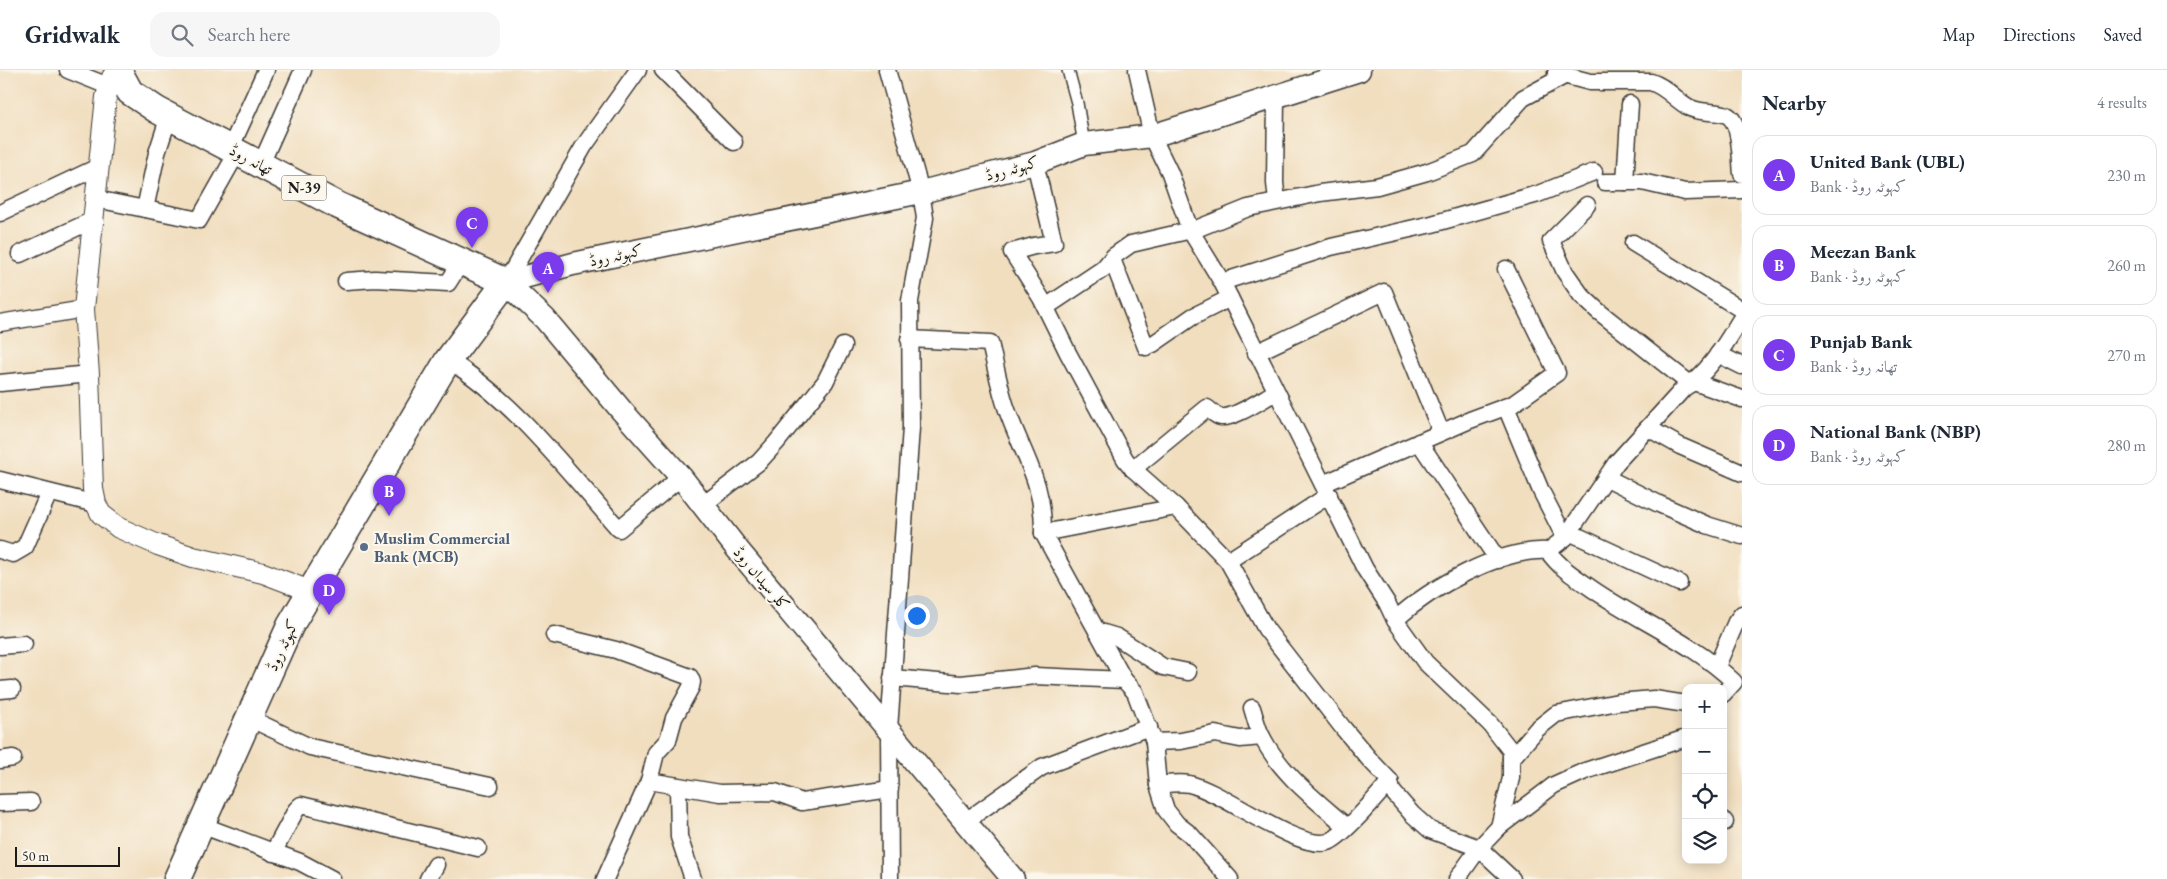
<!DOCTYPE html>
<meta charset="utf-8">
<style>
:root{--surface:#fff;--page:#f6f6f7;--text:#1f2937;--muted:#747a83;--line:#e0e1e3;--accent:#7c3aed}
body{margin:0;font-family:"EB Garamond",Amiri,serif;background:var(--page);color:var(--text)}
.controls{position:absolute;right:15px;bottom:15px;display:grid;overflow:hidden;border-radius:10px;box-shadow:0 2px 12px #0003}
.controls button{width:45px;height:45px;display:grid;place-items:center;padding:0;border:0;border-bottom:1px solid var(--line);background:var(--surface);color:var(--text);font:25px sans-serif}
.scale{position:absolute;left:15px;bottom:12px;width:105px;box-sizing:border-box;padding-left:5px;border:2px solid #1c1c1c;border-top:0;font-size:14px;line-height:18px;white-space:nowrap;color:#1c1c1c;-webkit-text-stroke:4px #fbf7ec;paint-order:stroke}
.you{position:absolute;left:916px;top:545px;width:18px;height:18px;margin:-12px;border:4px solid #fff;border-radius:50%;background:#1a73e8;box-shadow:0 0 0 8px #1a73e833}
.badge{display:grid;place-items:center;width:32px;height:32px;border-radius:50%;background:var(--accent);color:#fff;font-size:16px;font-weight:700}
.pin{position:absolute;translate:-50% -41px;filter:drop-shadow(0 1px 2px #0008)}
.pin::after{content:'';position:absolute;top:26px;width:18px;height:15px;background:inherit;clip-path:polygon(0 0,100% 0,50% 100%)}
.list{margin:0;padding:0;list-style:none}
h2{display:flex;justify-content:space-between;align-items:center;height:65px;margin:0;padding:0 20px;font-size:21px}
h2 small{font-size:16px;font-weight:400;color:var(--muted)}
.list li{display:grid;grid-template-columns:32px 1fr auto;gap:15px;align-items:center;box-sizing:border-box;height:80px;margin:0 10px 10px;padding:0 10px;border:1px solid var(--line);border-radius:15px}
.list b{display:block;font-size:19px;white-space:nowrap}
.list p{margin:0;font-size:16px;white-space:nowrap;color:var(--muted)}
.list em{font-size:16px;font-style:normal;color:var(--muted)}
.icon{flex:none;width:28px;height:28px;fill:none;stroke:currentColor;stroke-width:2;stroke-linecap:round;stroke-linejoin:round}
.map{position:relative;flex:none;width:1742px;height:809px;overflow:hidden}
header{display:flex;align-items:center;gap:30px;box-sizing:border-box;height:70px;padding:0 25px;background:var(--surface);border-bottom:1px solid var(--line)}
header strong{font-size:24px}
nav{display:flex;gap:28px;margin-inline-start:auto;font-size:18px}
.search{width:350px;height:45px;background:var(--page);display:flex;align-items:center;gap:12px;box-sizing:border-box;padding:0 18px;border-radius:15px;color:var(--muted);font-size:19px}
main{display:flex}
aside{flex:1;background:var(--surface)}
.map>svg:first-child{display:block}
.lines{fill:none;stroke-linecap:round;stroke-linejoin:round}
.pedestrian-casing{stroke:#3c3934;stroke-width:14}
.minor-casing{stroke:#3c3934;stroke-width:19}
.tertiary-casing{stroke:#3c3934;stroke-width:22}
.secondary-casing{stroke:#3c3934;stroke-width:25}
.trunk-casing{stroke:#3c3934;stroke-width:29}
.pedestrian{stroke:#fff;stroke-width:11}
.minor{stroke:#fff;stroke-width:16}
.tertiary{stroke:#fff;stroke-width:20}
.secondary{stroke:#fff;stroke-width:22}
.trunk{stroke:#fff;stroke-width:26}
.service-dot{fill:#5c6f8a;stroke:#fbf7ec;stroke-width:2}
.labels{text-anchor:middle;stroke-width:4;stroke-linejoin:round;paint-order:stroke}
.shield{fill:#fbf7ec;stroke:#5f5e5a;stroke-width:1}
.shield-label{font-size:15px;font-weight:bold;fill:#1c1c1c}
.street-label{font-size:16px;fill:#1c1c1c;stroke:#fbf7ec}
.service-label{font-size:16px;font-weight:bold;fill:#4e5e75;stroke:#fbf7ec;text-anchor:start}
</style>
<header>
<strong>Gridwalk</strong>
<div class="search"><svg class="icon" aria-label="search" viewBox="0 0 24 24"><circle cx="10" cy="10" r="6"/><path d="M15 15l6 6"/></svg>Search here</div>
<nav><a>Map</a><a>Directions</a><a>Saved</a></nav>
</header>
<main>
<div class="map">
<svg width="1742" height="809" viewBox="0 0 1742 809">
<rect width="100%" height="100%" fill="#fbf7ec"/>
<filter id="ink" filterUnits="userSpaceOnUse"><feTurbulence type="fractalNoise" baseFrequency=".02" numOctaves="2"/><feDisplacementMap in="SourceGraphic" scale="10" xChannelSelector="R" yChannelSelector="G"/><feConvolveMatrix kernelMatrix="1 2 1 2 8 2 1 2 1" color-interpolation-filters="sRGB"/></filter>
<filter id="wash" filterUnits="userSpaceOnUse"><feTurbulence type="fractalNoise" baseFrequency=".0096" numOctaves="4" result="noise"/><feDisplacementMap in="SourceGraphic" scale="20" xChannelSelector="R" yChannelSelector="G"/><feGaussianBlur stdDeviation="1.12" result="paint"/><feColorMatrix in="noise" values="0 0 0 0 0 0 0 0 0 0 0 0 0 0 0 0 0 1.4 0 .05"/><feComposite in="paint" operator="in"/></filter>
<g filter="url(#wash)">
<rect width="100%" height="100%" fill="#f1debf"/>
</g>
<g filter="url(#ink)">
<g class="lines">
<defs>
<polyline id="pedestrian" points="1068,0 1077,33 1084,74"/>
<g id="minor">
<polyline points="68,0 108,16"/>
<polyline points="663,0 734,72"/>
<polyline points="887,0 921,122 925,148 910,231 911,358 889,659 890,809"/>
<polyline points="1137,0 1152,66 1170,103 1190,160 1222,212 1365,499 1387,533 1395,550 1425,592 1490,654 1511,681 1511,708 1499,757 1479,778 1512,809"/>
<path d="M 1556,3 L 1590,12 L 1651,12 C 1667,17 1675,30 1690,38 C 1701,43 1712,41 1724,44 C 1742,48 1740,88 1742,104"/>
<polyline points="1276,25 1275,113 1277,131"/>
<polyline points="230,79 266,0"/>
<polyline points="1035,93 1054,173 1034,176 1012,182 1041,228 1068,283 1125,389 1133,399 1176,437 1228,491 1266,559 1343,658 1370,690 1390,711"/>
<polyline points="261,94 303,0"/>
<polyline points="1605,112 1642,112 1685,122 1742,120"/>
<polyline points="1625,112 1630,34"/>
<polyline points="96,129 199,150 238,81"/>
<polyline points="1587,135 1551,171 1565,202 1581,225 1598,241 1690,314"/>
<polyline points="145,139 157,83 169,46"/>
<polyline points="0,143 98,97"/>
<polyline points="1633,173 1742,240"/>
<polyline points="20,184 93,150"/>
<polyline points="1112,189 1146,277 1153,274 1192,247 1230,228"/>
<polyline points="346,211 375,209 448,213 462,191"/>
<polyline points="506,212 584,76 638,0"/>
<polyline points="1222,212 1331,177 1432,154 1538,124 1594,102"/>
<polyline points="1046,237 1103,199 1114,186 1131,174 1196,159 1248,138 1320,123 1377,116 1427,102 1473,84 1523,28 1566,5"/>
<polyline points="0,253 84,239"/>
<path d="M 909,269 L 990,273 C 995,294 999,316 1006,337 C 1022,384 1044,411 1043,463 L 1124,610"/>
<polyline points="1256,283 1384,222 1441,362"/>
<polyline points="1718,284 1742,296"/>
<path d="M 448,290 C 513,329 569,403 619,459 L 681,407"/>
<polyline points="1694,312 1742,329"/>
<polyline points="0,313 89,304"/>
<polyline points="1506,337 1541,421 1565,468"/>
<polyline points="1648,358 1680,376 1742,403"/>
<polyline points="1419,372 1498,490"/>
<path d="M 1133,399 L 1207,338 C 1211,341 1216,346 1221,347 C 1234,349 1264,328 1276,322"/>
<polyline points="1607,408 1659,434 1707,455 1742,466"/>
<polyline points="0,410 96,434"/>
<polyline points="1323,414 1470,350 1513,334 1557,303 1506,199"/>
<polyline points="703,435 759,392 776,373 825,312 843,276"/>
<polyline points="1569,462 1679,513"/>
<polyline points="1043,463 1176,437"/>
<polyline points="0,480 13,484 25,477 49,423"/>
<path d="M 1548,481 C 1559,497 1572,505 1588,516 C 1634,549 1693,572 1734,612 L 1723,624"/>
<polyline points="1228,491 1329,425"/>
<path d="M 1395,550 C 1430,518 1500,478 1548,481 L 1565,468 L 1616,393 L 1684,318 C 1709,304 1727,271 1742,247"/>
<polyline points="1097,561 1117,567 1163,597 1188,602"/>
<polyline points="554,565 616,580 690,607 692,612 691,617 674,648 668,670 656,683 649,711"/>
<polyline points="0,576 24,574"/>
<polyline points="1717,596 1736,552 1742,544"/>
<path d="M 892,608 L 961,614 L 1035,606 L 1124,610 L 1135,622 L 1154,672 L 1158,715 C 1167,714 1180,712 1189,714 C 1224,722 1297,781 1328,772 C 1343,767 1379,724 1390,711 L 1392,721 L 1412,744 L 1430,760 L 1479,778 L 1457,809"/>
<polyline points="0,620 12,619"/>
<path d="M 1252,638 C 1255,647 1257,658 1262,667 C 1281,704 1316,730 1347,757"/>
<polyline points="249,648 310,677 490,716"/>
<polyline points="1154,672 1181,671 1215,664 1240,669 1262,667"/>
<polyline points="1511,689 1537,659 1556,644 1618,632 1654,629 1686,634"/>
<polyline points="0,690 13,688"/>
<polyline points="1158,715 1166,740 1177,754 1190,764 1230,809"/>
<polyline points="678,716 679,767 693,809"/>
<polyline points="0,733 31,732"/>
<polyline points="1723,750 1725,752"/>
<polyline points="966,751 1042,697 1149,657"/>
<polyline points="201,755 300,792 332,809"/>
<polyline points="1499,757 1554,715 1585,701 1686,668"/>
<polyline points="273,783 296,740 301,735 478,778"/>
<polyline points="428,809 436,795"/>
<polyline points="605,809 649,711 720,723 775,722 802,732 890,719"/>
</g>
<polyline id="tertiary" points="118,0 112,7 106,27 84,239 89,304 93,419 96,434 101,444 119,458 158,475 193,487 263,503 310,521"/>
<g id="secondary">
<polyline points="506,212 573,194 921,122 1035,93 1084,74 1152,66 1359,0"/>
<polyline points="506,212 545,249 622,341 681,407 738,480 1013,809"/>
</g>
<polyline id="trunk" points="118,0 130,22 157,40 337,135 506,212 448,290 290,556 177,809"/>
</defs>
<use href="#pedestrian" class="pedestrian-casing"/>
<use href="#minor" class="minor-casing"/>
<use href="#tertiary" class="tertiary-casing"/>
<use href="#secondary" class="secondary-casing"/>
<use href="#trunk" class="trunk-casing"/>
<use href="#pedestrian" class="pedestrian"/>
<use href="#minor" class="minor"/>
<use href="#tertiary" class="tertiary"/>
<use href="#secondary" class="secondary"/>
<use href="#trunk" class="trunk"/>
</g>
</g>
<circle class="service-dot" cx="364" cy="477" r="5"/>
<g class="labels">
<rect class="shield" x="281.5" y="105.5" width="45" height="25" rx="4"/>
<g class="shield-label">
<text x="304" y="123">N-39</text>
</g>
<g class="street-label">
<text transform="translate(251 89) rotate(28)" y="6">تھانہ روڈ</text>
<text transform="translate(1012 98) rotate(-15)" y="6">کہوٹہ روڈ</text>
<text transform="translate(616 185) rotate(-12)" y="6">کہوٹہ روڈ</text>
<text transform="translate(762 508) rotate(50)" y="6">کلر سیداں روڈ</text>
<text transform="translate(282 575) rotate(-65)" y="6">کہوٹہ روڈ</text>
</g>
<g class="service-label">
<text x="374" y="474">Muslim Commercial<tspan x="374" dy="18">Bank (MCB)</tspan></text>
</g>
</g>
</svg>
<div class="controls">
<button>+</button>
<button>−</button>
<button><svg class="icon" aria-label="locate" viewBox="0 0 24 24"><circle cx="12" cy="12" r="6"/><path d="M12 2v4M12 18v4M2 12h4M18 12h4"/></svg></button>
<button><svg class="icon" aria-label="layers" viewBox="0 0 24 24"><path d="M12 4l9 5-9 5-9-5zM3 14l9 5 9-5"/></svg></button>
</div>
<div class="scale">50 m</div>
<div class="you"></div>
<div class="pin badge" style="left:548px;top:223px">A</div>
<div class="pin badge" style="left:389px;top:446px">B</div>
<div class="pin badge" style="left:472px;top:178px">C</div>
<div class="pin badge" style="left:329px;top:545px">D</div>
</div>
<aside>
<h2>Nearby<small>4 results</small></h2>
<ul class="list">
<li><span class="badge">A</span><div><b>United Bank (UBL)</b><p>Bank · کہوٹہ روڈ</p></div><em>230 m</em></li>
<li><span class="badge">B</span><div><b>Meezan Bank</b><p>Bank · کہوٹہ روڈ</p></div><em>260 m</em></li>
<li><span class="badge">C</span><div><b>Punjab Bank</b><p>Bank · تھانہ روڈ</p></div><em>270 m</em></li>
<li><span class="badge">D</span><div><b>National Bank (NBP)</b><p>Bank · کہوٹہ روڈ</p></div><em>280 m</em></li>
</ul>
</aside>
</main>
